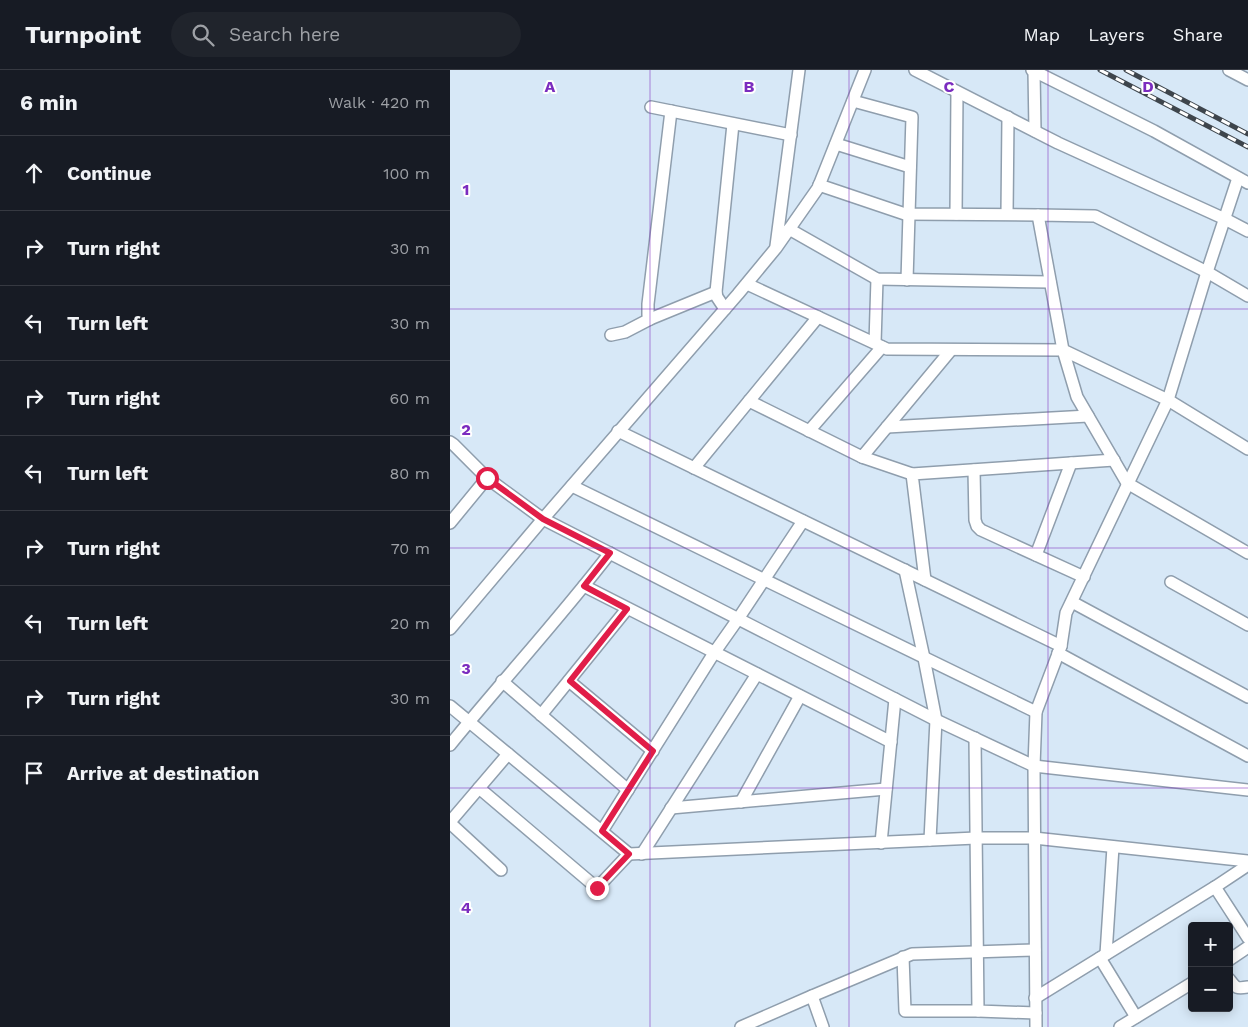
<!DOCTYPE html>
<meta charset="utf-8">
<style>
:root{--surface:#171b24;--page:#20242c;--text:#f1f3f6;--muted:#9ea1a6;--line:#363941}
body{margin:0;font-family:"Work Sans",sans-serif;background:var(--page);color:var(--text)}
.controls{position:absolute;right:15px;bottom:15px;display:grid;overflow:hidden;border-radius:5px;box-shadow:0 2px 12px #0003}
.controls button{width:45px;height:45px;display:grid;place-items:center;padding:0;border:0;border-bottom:1px solid var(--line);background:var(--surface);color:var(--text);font:25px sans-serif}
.stop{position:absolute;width:15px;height:15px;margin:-11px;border:4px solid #e11d48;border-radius:50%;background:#fff}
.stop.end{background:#e11d48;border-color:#fff;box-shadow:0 1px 5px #0008}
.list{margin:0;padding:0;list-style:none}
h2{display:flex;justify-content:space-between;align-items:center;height:65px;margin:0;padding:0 20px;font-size:21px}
h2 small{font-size:16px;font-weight:400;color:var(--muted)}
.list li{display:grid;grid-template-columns:32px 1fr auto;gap:15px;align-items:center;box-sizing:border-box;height:75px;padding:0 20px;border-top:1px solid var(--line)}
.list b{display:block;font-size:19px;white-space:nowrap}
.list em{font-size:16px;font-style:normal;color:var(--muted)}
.icon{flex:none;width:28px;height:28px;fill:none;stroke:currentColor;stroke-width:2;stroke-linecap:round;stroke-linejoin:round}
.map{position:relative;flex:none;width:798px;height:957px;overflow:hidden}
header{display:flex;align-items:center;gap:30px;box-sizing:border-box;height:70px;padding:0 25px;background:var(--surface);border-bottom:1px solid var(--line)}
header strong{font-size:24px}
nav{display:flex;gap:28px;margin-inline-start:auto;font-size:18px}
.search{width:350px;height:45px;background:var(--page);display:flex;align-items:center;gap:12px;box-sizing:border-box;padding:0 18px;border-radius:28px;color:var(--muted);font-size:19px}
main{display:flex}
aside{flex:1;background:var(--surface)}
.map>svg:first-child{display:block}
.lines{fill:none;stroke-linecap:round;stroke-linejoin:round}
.minor-casing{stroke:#8f9ead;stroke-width:14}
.minor{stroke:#fff;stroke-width:11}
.rail-casing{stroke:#3e454c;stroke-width:5}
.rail{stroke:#fff;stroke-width:3;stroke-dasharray:9;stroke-linecap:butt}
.route{stroke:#e11d48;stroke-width:6}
.grid{fill:none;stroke:#7b2cbf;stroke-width:1;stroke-opacity:0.55}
.grid-label{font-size:16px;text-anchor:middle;font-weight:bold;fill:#7b2cbf;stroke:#fff;stroke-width:4;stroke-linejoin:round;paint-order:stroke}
</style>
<header>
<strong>Turnpoint</strong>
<div class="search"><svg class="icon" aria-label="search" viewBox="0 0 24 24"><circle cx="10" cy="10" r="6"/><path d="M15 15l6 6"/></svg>Search here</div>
<nav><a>Map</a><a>Layers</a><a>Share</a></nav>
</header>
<main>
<aside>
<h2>6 min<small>Walk · 420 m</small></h2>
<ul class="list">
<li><svg class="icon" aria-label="ahead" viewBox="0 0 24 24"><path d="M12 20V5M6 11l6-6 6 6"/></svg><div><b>Continue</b></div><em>100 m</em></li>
<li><svg class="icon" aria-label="right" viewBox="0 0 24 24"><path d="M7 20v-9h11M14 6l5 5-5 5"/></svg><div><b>Turn right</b></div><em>30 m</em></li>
<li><svg class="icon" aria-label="left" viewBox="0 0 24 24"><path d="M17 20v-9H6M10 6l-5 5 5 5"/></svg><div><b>Turn left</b></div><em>30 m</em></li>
<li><svg class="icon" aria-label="right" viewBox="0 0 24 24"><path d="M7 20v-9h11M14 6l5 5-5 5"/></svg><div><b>Turn right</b></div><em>60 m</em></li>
<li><svg class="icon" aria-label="left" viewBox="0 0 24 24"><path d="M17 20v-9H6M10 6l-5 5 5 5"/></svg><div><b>Turn left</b></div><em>80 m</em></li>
<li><svg class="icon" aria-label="right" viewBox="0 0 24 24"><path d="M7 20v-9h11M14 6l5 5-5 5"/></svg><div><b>Turn right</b></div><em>70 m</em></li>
<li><svg class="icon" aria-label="left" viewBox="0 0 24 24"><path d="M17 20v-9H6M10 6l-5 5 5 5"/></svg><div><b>Turn left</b></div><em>20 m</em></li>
<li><svg class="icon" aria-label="right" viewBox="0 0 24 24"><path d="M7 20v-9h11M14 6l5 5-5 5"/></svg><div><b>Turn right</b></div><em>30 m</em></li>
<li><svg class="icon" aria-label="arrive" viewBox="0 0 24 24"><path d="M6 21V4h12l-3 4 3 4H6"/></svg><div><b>Arrive at destination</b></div></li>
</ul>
</aside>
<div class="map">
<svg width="798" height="957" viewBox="0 0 798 957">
<rect width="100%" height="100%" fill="#d7e8f7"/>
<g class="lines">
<defs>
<g id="minor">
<polyline points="465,0 608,73 775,149 798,161"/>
<polyline points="582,0 704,61 798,113"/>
<polyline points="779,0 798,10"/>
<polyline points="584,1 585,61"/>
<polyline points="403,31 462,47 457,210"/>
<polyline points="201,37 341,65"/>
<polyline points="386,74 460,97"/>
<polyline points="369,115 455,144 588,145"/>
<polyline points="506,144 507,22"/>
<polyline points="557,144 558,47"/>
<polyline points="339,159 427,209 600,212"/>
<polyline points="326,176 349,0"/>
<polyline points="297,214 437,279 613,280 627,327 677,413 798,483"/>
<polyline points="798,226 757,202 645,146 588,145 613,280 718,330 798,379"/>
<polyline points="275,239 267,227 266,222 283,54"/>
<polyline points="200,249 198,245 198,234 221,41"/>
<polyline points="161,265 175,262 200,249 266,222"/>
<polyline points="425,273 427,209"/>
<polyline points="299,331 412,387 501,280"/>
<polyline points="437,357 638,346"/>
<polyline points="168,361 611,576"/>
<polyline points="359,361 432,277"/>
<polyline points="0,372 3,374 37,408 93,449 486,650 584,696 798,720"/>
<polyline points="412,387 462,404"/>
<polyline points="244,398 368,247"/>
<polyline points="524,400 525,450 527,456 531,460 634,507"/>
<polyline points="122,416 586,642"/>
<polyline points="0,453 37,408"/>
<polyline points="586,485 621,393"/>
<polyline points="455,500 474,588 486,650 480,770"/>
<polyline points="475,510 462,404 664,390"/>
<polyline points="721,512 798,555"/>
<polyline points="134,516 441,672"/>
<polyline points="622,532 798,627"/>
<polyline points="0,559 93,449 288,224 326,178 368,118 415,0"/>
<polyline points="608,583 798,686"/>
<polyline points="52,611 178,720"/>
<polyline points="119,611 203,681"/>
<polyline points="0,636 179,784 526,768 584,768 798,791"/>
<polyline points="91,645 177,539"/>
<polyline points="525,668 528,941 586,943"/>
<path d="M 0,675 C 53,610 109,549 160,483"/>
<polyline points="29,718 147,818 179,784"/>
<polyline points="291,732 350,626"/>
<polyline points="221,738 436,719"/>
<polyline points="0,752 58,684"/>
<polyline points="0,753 51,800"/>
<polyline points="152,761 264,583 288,549 353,451"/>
<polyline points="431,773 445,629"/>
<polyline points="192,784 307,604"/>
<polyline points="765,817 798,868"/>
<polyline points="656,884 663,777"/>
<polyline points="453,887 455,941 528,941"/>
<polyline points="650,888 686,947"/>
<polyline points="779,890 798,877"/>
<path d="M 779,909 C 786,918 786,919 798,917"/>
<polyline points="362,926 462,884 585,880"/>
<polyline points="585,928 765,817 798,795"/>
<polyline points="291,957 362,926 373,957"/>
<polyline points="586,957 584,696 586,642 611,576 616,543 718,330 757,202 788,108"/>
<polyline points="670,957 742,913"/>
</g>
</defs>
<use href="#minor" class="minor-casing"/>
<use href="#minor" class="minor"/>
<defs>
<g id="rail">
<polyline points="650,0 798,77"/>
<polyline points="676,0 798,64"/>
</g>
</defs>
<use href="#rail" class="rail-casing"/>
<use href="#rail" class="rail"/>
</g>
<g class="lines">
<polyline class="route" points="37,408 93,449 160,483 134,516 177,539 120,611 203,681 152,761 179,784 147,818"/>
</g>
<path class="grid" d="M 200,0 L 200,957M 399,0 L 399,957M 598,0 L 598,957M 0,239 L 798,239M 0,478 L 798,478M 0,718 L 798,718"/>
<g class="grid-label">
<text x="100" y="22">A</text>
<text x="299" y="22">B</text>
<text x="499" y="22">C</text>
<text x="698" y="22">D</text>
<text x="16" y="125">1</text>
<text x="16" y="365">2</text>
<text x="16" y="604">3</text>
<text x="16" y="843">4</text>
</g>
</svg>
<div class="controls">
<button>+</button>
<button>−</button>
</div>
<div class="stop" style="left:37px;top:408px"></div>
<div class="stop end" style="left:147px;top:818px"></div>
</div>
</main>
